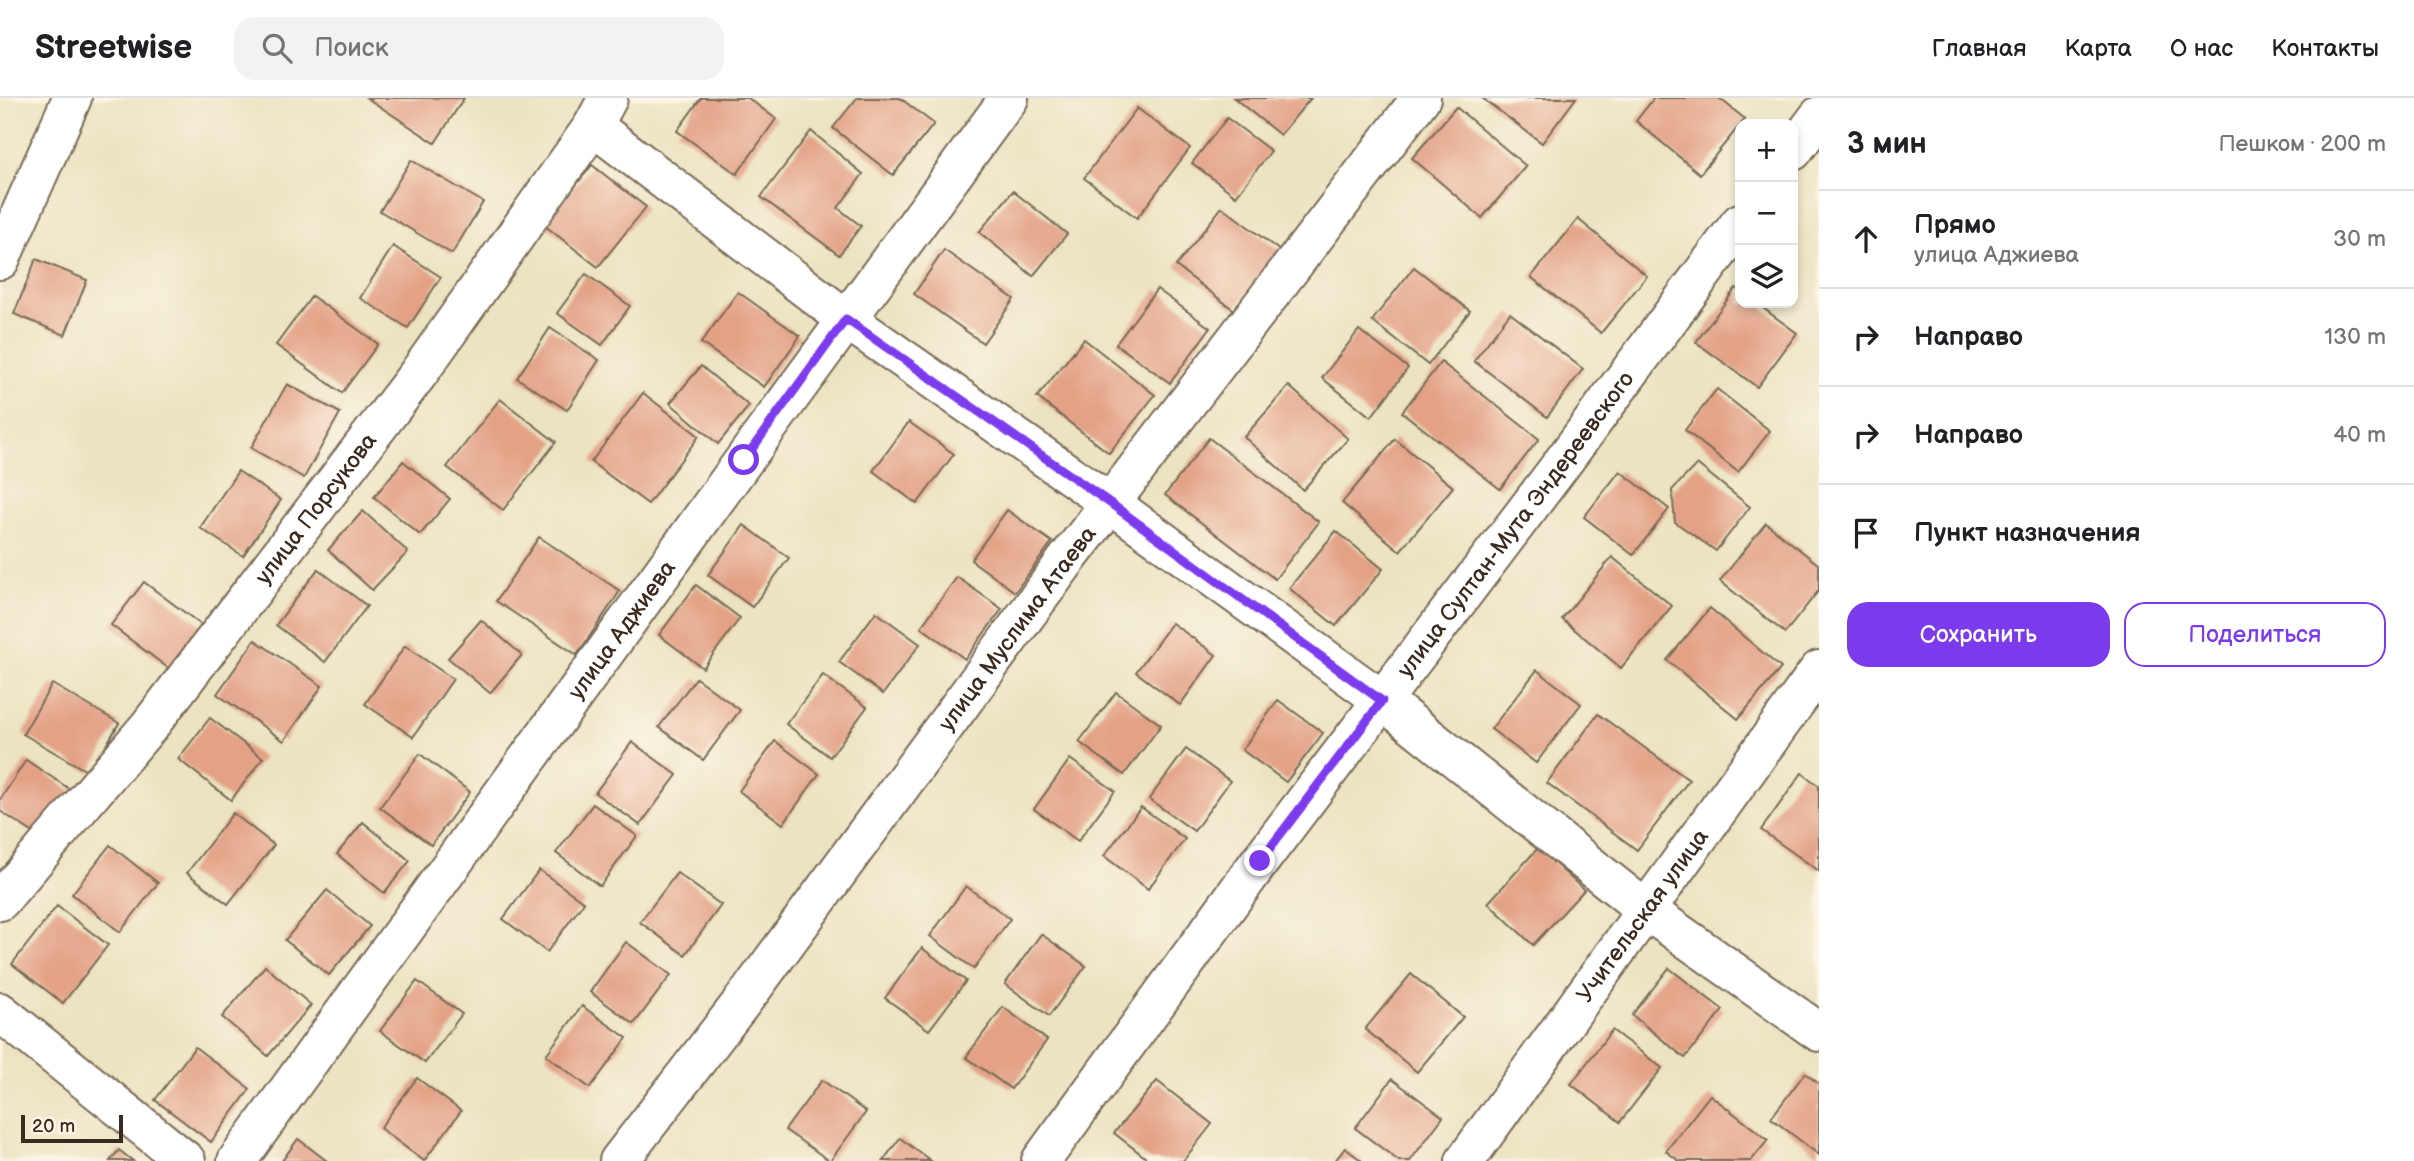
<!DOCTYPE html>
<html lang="ru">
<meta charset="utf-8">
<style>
:root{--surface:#fff;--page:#f2f2f2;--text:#202124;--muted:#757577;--line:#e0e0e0;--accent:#7c3aed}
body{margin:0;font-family:"Balsamiq Sans",sans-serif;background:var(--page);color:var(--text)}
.controls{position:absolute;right:21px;top:21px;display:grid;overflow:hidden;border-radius:14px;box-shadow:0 4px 10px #0003}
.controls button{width:63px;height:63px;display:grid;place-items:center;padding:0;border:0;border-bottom:2px solid var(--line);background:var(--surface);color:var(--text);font:35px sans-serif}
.scale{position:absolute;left:21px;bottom:18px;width:102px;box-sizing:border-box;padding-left:7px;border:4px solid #3b2a1e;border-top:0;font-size:19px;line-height:24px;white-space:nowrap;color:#3b2a1e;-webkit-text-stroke:5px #fcf5e5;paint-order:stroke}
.stop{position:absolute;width:21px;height:21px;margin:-16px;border:5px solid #7c3aed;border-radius:50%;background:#fff}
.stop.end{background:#7c3aed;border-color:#fff;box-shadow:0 2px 7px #0008}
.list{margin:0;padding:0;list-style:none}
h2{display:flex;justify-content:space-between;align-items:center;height:91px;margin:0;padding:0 28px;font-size:30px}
h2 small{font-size:23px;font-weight:400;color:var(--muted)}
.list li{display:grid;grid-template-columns:46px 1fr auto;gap:21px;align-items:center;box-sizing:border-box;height:98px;padding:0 28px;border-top:2px solid var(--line)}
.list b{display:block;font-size:26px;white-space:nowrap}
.list p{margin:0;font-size:23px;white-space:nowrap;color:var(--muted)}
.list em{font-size:23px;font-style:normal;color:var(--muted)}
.actions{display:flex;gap:14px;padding:21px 28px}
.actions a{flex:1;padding:16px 0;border:2px solid var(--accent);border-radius:21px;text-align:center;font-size:24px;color:var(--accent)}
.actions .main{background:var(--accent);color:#fff}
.icon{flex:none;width:38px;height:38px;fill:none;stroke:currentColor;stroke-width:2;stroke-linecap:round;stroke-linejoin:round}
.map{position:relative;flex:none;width:1819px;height:1063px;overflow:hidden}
header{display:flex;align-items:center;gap:42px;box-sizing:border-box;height:98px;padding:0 35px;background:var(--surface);border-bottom:2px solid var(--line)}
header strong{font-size:33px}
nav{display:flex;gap:38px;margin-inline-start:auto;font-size:24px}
.search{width:490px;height:63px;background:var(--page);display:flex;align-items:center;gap:18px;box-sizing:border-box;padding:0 24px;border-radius:21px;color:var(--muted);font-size:26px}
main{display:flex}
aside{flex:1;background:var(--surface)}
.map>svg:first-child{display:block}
.building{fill:#e3a286}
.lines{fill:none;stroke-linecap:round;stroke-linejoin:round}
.minor-casing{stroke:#796b57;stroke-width:42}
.minor{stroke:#fff;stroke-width:38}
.route{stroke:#7c3aed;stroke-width:9}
.labels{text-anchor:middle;stroke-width:5;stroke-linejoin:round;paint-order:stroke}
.street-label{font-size:23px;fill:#3b2a1e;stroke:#fcf5e5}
</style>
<header>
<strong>Streetwise</strong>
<div class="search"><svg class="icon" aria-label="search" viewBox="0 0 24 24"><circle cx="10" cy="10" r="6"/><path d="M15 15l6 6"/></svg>Поиск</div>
<nav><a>Главная</a><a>Карта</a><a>О нас</a><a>Контакты</a></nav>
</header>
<main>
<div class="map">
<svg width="1819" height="1063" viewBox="0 0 1819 1063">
<rect width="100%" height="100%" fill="#fcf5e5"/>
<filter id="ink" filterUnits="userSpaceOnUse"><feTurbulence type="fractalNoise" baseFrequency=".0143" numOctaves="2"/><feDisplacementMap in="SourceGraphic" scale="14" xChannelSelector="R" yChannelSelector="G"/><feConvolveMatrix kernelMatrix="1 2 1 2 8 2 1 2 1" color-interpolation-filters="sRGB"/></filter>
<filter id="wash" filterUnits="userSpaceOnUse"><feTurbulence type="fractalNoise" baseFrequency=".00686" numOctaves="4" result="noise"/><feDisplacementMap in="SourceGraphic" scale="28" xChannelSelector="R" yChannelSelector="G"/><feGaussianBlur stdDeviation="1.57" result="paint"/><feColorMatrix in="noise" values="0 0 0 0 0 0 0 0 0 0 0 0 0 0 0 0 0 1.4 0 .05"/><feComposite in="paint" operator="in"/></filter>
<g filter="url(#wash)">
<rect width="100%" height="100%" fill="#ebe3c1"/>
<g id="blocks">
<g class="building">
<polygon points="367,0 464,0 435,45"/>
<polygon points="701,0 748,0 776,21 737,76 677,33"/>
<polygon points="857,0 900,0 934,26 893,77 833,30"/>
<polygon points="1234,0 1311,0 1280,37"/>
<polygon points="1482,0 1576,0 1542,45"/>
<polygon points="1654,0 1719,0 1745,21 1700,76 1636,23"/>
<polygon points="1456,9 1526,68 1482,120 1412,60"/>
<polygon points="1137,10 1190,50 1137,120 1084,80"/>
<polygon points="1227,20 1271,53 1236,98 1192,65"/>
<polygon points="811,33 863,76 838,110 861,128 839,157 761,99"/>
<polygon points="411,62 483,104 452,156 380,113"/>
<polygon points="592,67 646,109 598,169 544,127"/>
<polygon points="1013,93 1067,136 1033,178 979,134"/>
<polygon points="1222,109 1280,153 1234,212 1176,168"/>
<polygon points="1578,121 1647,178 1601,235 1531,179"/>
<polygon points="393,148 441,179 408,230 360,200"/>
<polygon points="944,152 1014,201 983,245 914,196"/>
<polygon points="36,161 87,182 65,237 14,216"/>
<polygon points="1414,169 1470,213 1428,267 1372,223"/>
<polygon points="586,176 630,208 602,247 557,215"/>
<polygon points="1736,190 1740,193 1740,205 1756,205 1797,235 1757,289 1696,244"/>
<polygon points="1157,191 1210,230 1170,285 1116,246"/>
<polygon points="738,194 800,238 764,289 701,245"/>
<polygon points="312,198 378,246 342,295 276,247"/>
<polygon points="1510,215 1583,271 1547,319 1474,263"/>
<polygon points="550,230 599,262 567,312 517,280"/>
<polygon points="1359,232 1408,270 1371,319 1322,280"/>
<polygon points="1084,241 1155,297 1109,355 1037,299"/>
<polygon points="1441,264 1539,341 1500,391 1402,314"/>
<polygon points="701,268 749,308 718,346 670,305"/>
<polygon points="287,286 340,315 304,380 251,350"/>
<polygon points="1289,288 1348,341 1303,392 1244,339"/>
<polygon points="1717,291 1770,333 1738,374 1685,332"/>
<polygon points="643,295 699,338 648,406 591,364"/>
<polygon points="500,301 556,344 503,412 447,369"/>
<polygon points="909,324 954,356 917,406 873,373"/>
<polygon points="1209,340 1319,424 1275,481 1165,397"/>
<polygon points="1395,341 1453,389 1400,453 1342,405"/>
<polygon points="403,363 450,401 420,437 374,399"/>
<polygon points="1697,366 1750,409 1716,453 1675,424 1672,392"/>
<polygon points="238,373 281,402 243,458 200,430"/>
<polygon points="1620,373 1669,411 1633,457 1584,419"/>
<polygon points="1007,412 1052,444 1015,494 971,462"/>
<polygon points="363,413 408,454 372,492 328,452"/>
<polygon points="1766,425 1819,467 1819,492 1785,535 1720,483"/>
<polygon points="744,427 789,460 752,509 708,477"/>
<polygon points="1336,433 1383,471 1336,528 1289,490"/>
<polygon points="539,439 620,493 577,557 496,503"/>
<polygon points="1612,459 1672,508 1621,570 1562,521"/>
<polygon points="318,471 367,508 325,564 276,527"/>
<polygon points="957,479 1002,511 965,561 921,529"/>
<polygon points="144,484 204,529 172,573 111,527"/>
<polygon points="696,487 740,520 703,570 659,537"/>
<polygon points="1710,510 1781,570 1738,621 1667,562"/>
<polygon points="876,514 920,546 883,596 839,564"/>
<polygon points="481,522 522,557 490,595 448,560"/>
<polygon points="1172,525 1216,557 1180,607 1136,574"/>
<polygon points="255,542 322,588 284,643 217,596"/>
<polygon points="405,548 453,581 413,639 365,606"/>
<polygon points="1537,572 1581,606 1536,665 1491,631"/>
<polygon points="823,577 867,609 830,659 786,626"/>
<polygon points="696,580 740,612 703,662 659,629"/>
<polygon points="52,586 119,625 90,675 23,636"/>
<polygon points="1116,594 1161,627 1124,677 1079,644"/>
<polygon points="1278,602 1323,635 1286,684 1242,652"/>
<polygon points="1598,616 1689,682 1637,752 1547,685"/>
<polygon points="210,620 263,660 231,702 178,661"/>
<polygon points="775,643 819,676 783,726 739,693"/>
<polygon points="632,644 677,677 640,727 595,695"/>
<polygon points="1186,651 1230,683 1194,733 1149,701"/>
<polygon points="420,656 470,694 431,747 380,709"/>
<polygon points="1070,661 1115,693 1078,743 1034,711"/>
<polygon points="26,662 74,694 43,741 0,713 0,702"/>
<polygon points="1802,675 1819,688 1819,773 1761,732"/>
<polygon points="593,706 637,738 600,788 556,755"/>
<polygon points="1141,709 1185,741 1148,791 1104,758"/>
<polygon points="233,715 274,747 228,806 187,775"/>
<polygon points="363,724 410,763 384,795 337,756"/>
<polygon points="110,747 158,785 120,834 72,796"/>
<polygon points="1538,750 1584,792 1533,847 1488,805"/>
<polygon points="539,772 584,804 547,854 503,821"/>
<polygon points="677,775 721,807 685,857 640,824"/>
<polygon points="966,788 1010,821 974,871 930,838"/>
<polygon points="327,792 370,828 329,877 285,842"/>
<polygon points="57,808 108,847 63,905 12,866"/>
<polygon points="1041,836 1086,868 1049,918 1005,886"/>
<polygon points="626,844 671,877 634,926 590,894"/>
<polygon points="922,850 966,883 929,932 885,900"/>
<polygon points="265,868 311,907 268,958 222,919"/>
<polygon points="1669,870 1723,912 1685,960 1632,917"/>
<polygon points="1411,876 1463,919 1417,974 1365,931"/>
<polygon points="417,883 462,916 425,965 380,933"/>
<polygon points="582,908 627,940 590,990 546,957"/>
<polygon points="1003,909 1047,942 1011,991 966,959"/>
<polygon points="1612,932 1662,970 1620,1024 1571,986"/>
<polygon points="195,949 250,991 211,1044 155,1002"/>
<polygon points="1805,975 1819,986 1819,1057 1771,1020"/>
<polygon points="417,980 461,1013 424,1063 380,1030"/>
<polygon points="1392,981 1443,1019 1410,1063 1399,1063 1355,1030"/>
<polygon points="822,982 866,1014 830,1063 785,1032"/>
<polygon points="1157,983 1212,1026 1183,1063 1150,1063 1114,1035"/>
<polygon points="1710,997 1768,1042 1751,1063 1679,1063 1666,1053"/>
<polygon points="900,1040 931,1063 883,1063"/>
<polygon points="298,1041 327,1063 282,1063"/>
<polygon points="1345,1050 1362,1063 1335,1063"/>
<polygon points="119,1052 133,1063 110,1063"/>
</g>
</g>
</g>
<g filter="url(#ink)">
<use href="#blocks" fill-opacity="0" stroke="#796b57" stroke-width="2"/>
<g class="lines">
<defs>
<g id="minor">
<polyline points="593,28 846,221 1110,405 1382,602 1646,812 1819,934"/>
<polyline points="1793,53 1819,18"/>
<polyline points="0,162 72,0"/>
<path id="s1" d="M 0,803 L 150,627 L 418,276 L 593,28 L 608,0"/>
<polyline points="0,914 186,1063"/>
<path id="s2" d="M 237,1063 L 744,362 L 1009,0"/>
<path id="s3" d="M 619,1063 L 752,891 L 1065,464 L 1421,0"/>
<path id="s4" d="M 1041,1063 L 1260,763 L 1554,376 L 1740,125"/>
<path id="s5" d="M 1465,1063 L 1819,572"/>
</g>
</defs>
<use href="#minor" class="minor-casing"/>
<use href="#minor" class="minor"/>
</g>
</g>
<g class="lines" filter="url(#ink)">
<polyline class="route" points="744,362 846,221 1110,405 1382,603 1260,763"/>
</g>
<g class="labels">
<g class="street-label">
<text dy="8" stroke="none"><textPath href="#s1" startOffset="504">улица Порсукова</textPath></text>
<text dy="8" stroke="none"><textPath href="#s4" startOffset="794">улица Султан-Мута Эндереевского</textPath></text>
<text dy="8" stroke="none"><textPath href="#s3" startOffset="665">улица Муслима Атаева</textPath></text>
<text dy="8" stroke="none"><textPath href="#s2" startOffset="656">улица Аджиева</textPath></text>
<text dy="8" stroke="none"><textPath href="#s5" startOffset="303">Учительская улица</textPath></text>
</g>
</g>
</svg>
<div class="controls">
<button>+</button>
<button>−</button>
<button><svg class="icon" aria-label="layers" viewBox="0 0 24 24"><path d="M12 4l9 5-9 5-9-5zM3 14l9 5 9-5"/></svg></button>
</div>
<div class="scale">20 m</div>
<div class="stop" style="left:744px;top:362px"></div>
<div class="stop end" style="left:1260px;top:763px"></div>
</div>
<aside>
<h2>3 мин<small>Пешком · 200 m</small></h2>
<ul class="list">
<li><svg class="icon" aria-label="ahead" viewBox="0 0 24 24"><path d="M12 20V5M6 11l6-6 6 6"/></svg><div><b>Прямо</b><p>улица Аджиева</p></div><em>30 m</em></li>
<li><svg class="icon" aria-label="right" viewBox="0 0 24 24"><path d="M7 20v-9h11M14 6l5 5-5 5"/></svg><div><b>Направо</b></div><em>130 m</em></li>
<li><svg class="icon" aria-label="right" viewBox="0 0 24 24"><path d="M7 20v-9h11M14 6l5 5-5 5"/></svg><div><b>Направо</b></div><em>40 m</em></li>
<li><svg class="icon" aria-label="arrive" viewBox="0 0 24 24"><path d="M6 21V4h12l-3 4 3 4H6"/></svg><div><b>Пункт назначения</b></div></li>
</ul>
<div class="actions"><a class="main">Сохранить</a><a>Поделиться</a></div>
</aside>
</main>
